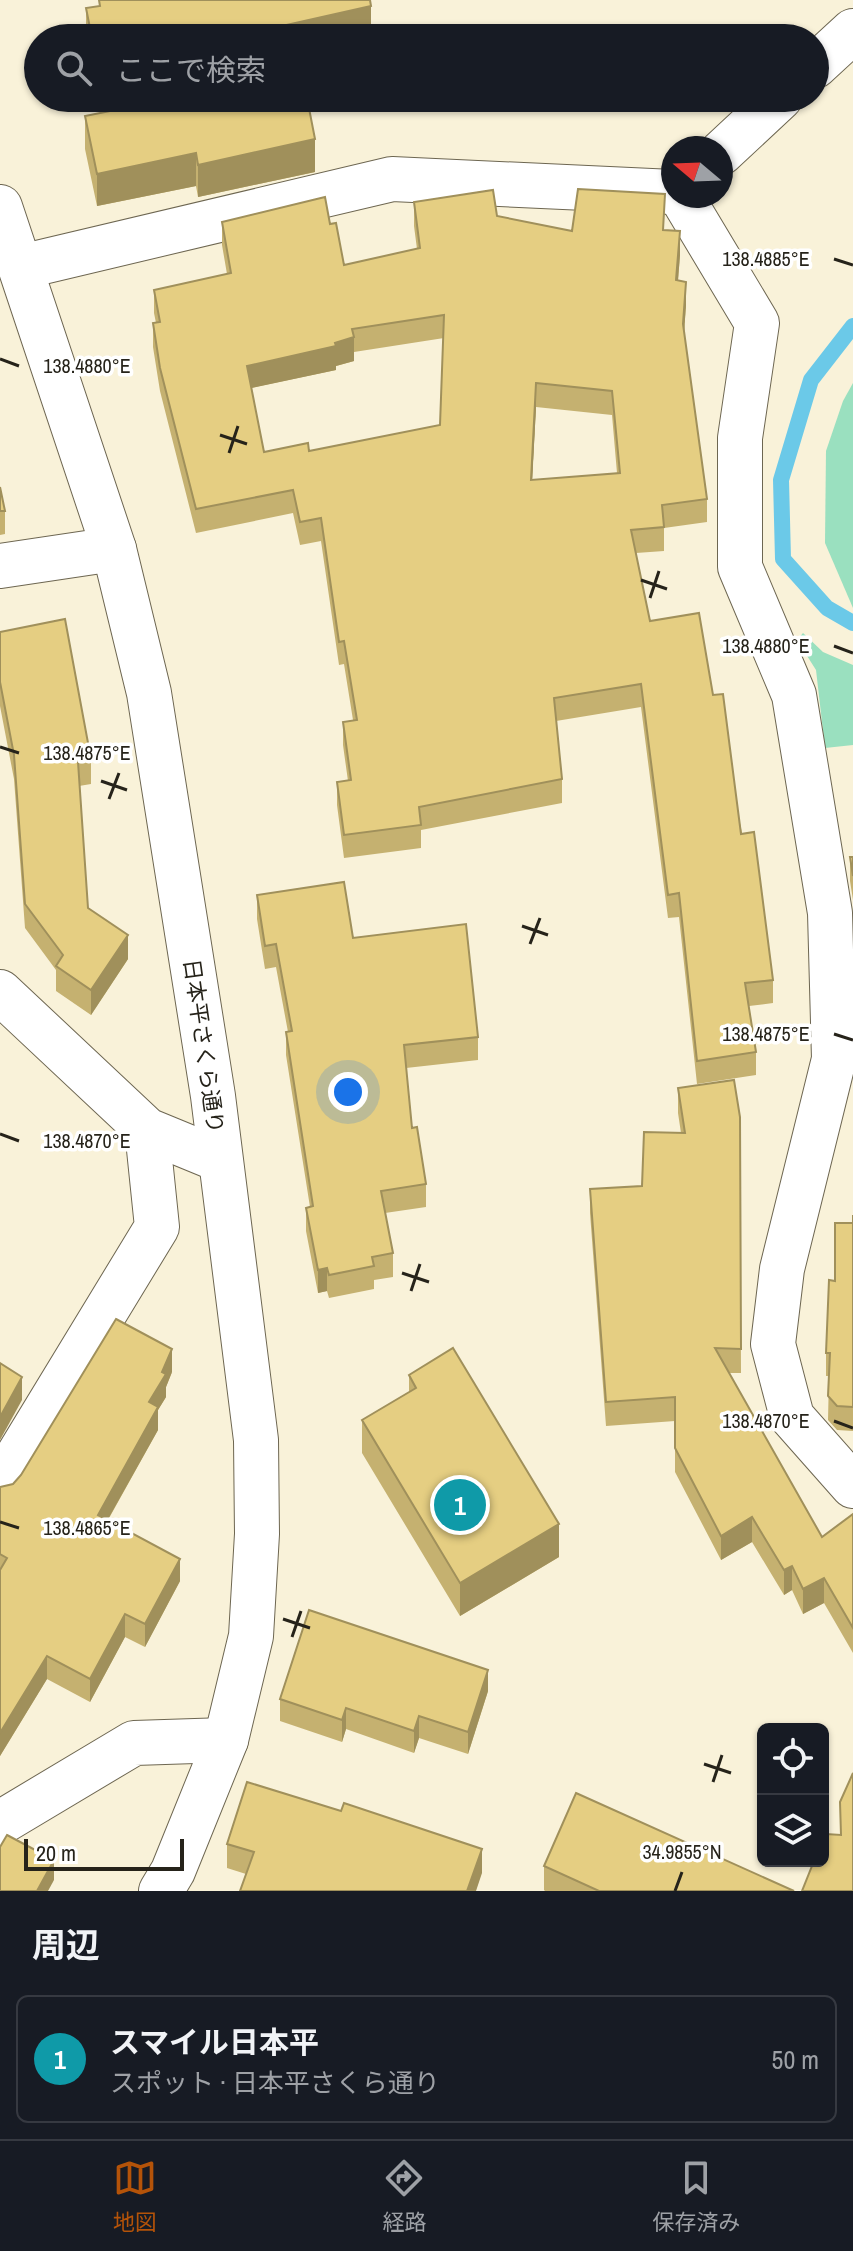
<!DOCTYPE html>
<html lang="ja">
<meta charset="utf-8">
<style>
:root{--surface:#171b24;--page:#242831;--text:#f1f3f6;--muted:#9ea1a6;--line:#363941;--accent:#b45309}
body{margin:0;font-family:"Archivo Narrow","Noto Sans JP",sans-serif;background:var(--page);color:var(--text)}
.controls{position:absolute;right:24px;bottom:24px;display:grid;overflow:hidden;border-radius:12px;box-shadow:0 2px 6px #0004}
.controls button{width:72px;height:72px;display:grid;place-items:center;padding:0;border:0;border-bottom:2px solid var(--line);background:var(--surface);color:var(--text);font:40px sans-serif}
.compass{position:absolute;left:661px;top:136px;width:72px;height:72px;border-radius:50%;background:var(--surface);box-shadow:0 2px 6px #0004;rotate:289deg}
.scale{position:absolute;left:24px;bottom:20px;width:160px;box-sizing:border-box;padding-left:8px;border:4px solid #26231a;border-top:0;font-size:22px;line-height:28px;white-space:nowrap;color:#26231a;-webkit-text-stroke:6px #fff;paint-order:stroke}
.you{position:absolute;left:348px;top:1092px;width:28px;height:28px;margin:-20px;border:6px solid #fff;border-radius:50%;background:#1a73e8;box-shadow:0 0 0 12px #1a73e833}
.badge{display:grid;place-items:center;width:52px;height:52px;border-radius:50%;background:var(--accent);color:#fff;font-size:26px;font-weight:700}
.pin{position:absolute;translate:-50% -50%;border:4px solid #fff;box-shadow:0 2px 8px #0006}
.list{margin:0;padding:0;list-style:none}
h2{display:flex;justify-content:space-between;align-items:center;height:104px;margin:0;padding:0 32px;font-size:34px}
h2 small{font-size:26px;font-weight:400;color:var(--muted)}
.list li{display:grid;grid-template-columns:52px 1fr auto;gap:24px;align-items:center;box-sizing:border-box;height:128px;margin:0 16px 16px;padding:0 16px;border:2px solid var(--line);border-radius:12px}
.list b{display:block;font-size:30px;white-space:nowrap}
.list p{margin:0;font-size:26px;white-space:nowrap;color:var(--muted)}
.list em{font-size:26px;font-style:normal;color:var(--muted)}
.icon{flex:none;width:44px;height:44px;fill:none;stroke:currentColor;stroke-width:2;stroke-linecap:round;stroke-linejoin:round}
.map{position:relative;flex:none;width:853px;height:1891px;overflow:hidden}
.search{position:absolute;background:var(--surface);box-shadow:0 2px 6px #0004;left:24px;right:24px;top:24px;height:88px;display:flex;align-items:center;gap:20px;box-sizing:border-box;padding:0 28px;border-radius:44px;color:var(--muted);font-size:30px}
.sheet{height:248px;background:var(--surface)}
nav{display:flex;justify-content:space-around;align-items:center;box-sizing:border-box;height:112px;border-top:2px solid var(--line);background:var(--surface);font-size:22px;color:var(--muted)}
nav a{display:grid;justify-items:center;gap:4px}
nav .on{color:var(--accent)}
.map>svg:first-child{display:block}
.green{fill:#9ae0bf}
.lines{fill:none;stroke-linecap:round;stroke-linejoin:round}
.stream{stroke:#6bc9e8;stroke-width:16}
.street-casing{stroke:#6d6651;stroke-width:46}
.secondary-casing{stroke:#6d6651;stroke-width:46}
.street{stroke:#fff;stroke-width:44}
.secondary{stroke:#fff;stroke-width:44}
.wall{fill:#c5b170;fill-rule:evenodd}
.shaded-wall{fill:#a0905b}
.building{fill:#e5ce82;stroke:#a0905b;stroke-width:2;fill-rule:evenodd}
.ticks{fill:none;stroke:#26231a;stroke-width:3}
.labels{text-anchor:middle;stroke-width:7;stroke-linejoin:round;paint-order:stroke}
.street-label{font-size:22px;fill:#26231a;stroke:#fff}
.ticks-label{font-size:20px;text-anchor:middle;fill:#26231a;stroke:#fff;stroke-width:7;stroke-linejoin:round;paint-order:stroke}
</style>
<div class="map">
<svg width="853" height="1891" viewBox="0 0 853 1891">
<rect width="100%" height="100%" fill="#f9f2d9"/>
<g class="green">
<polygon points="853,383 853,608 825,543 826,451 843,401"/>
<polygon points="803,633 823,652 853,665 853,745 825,748 816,670 797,640"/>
</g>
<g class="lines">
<polyline class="stream" points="853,326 811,380 781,480 783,559 827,608 853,623"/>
<defs>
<g id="street">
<polyline points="815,66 853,31"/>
<polyline points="721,153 780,98"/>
<polyline points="681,196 757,323 740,438 740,567 794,695 830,913 834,1059 782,1269 773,1344 792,1417 853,1486"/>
<polyline points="21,267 392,179 673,192"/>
<polyline points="0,566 114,549"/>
<polyline points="0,992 147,1130 220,1160"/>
<polyline points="0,1485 157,1227 147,1130"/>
<polyline points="0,1823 134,1743 226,1740"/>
</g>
<polyline id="secondary" points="0,207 114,549 149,693 213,1096 256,1440 257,1534 251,1636 226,1740 173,1871 161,1891"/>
</defs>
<use href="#street" class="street-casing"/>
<use href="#secondary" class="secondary-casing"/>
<use href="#street" class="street"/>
<use href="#secondary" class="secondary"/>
</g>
<g class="wall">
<polygon points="99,0 371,38 86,38 86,8 99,6"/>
<polygon points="85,116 315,172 198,197 196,186 97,206 85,149"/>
<path d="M 414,202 L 497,216 L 572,231 L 664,230 L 680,255 L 678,281 L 686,305 L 684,332 L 707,499 L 707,522 L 664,528 L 664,551 L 636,553 L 650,621 L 713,695 L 773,980 L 773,1003 L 749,1006 L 756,1052 L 756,1075 L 697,1084 L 679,917 L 668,918 L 641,707 L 556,721 L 562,779 L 562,803 L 421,830 L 421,848 L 344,858 L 337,805 L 337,782 L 348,781 L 343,745 L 343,722 L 353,720 L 344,664 L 339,665 L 321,541 L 300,545 L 293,513 L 196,533 L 160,391 L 153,347 L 153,323 L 156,323 L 154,313 L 154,290 L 227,274 L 222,245 L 222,222 L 330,224 L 344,265 L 417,249 L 414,226 ZM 444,338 L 440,425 L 309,451 L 264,452 L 251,388 L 336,370 L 336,366 L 354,361 L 354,352 ZM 536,407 L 612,415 L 617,473 L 532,480 Z"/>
<polygon points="0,487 5,511 5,534 0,535"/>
<polygon points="0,632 91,759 91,784 79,786 88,908 128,959 91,1015 56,991 56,970 25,928 14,779 0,706"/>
<polygon points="850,857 853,857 853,900 850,881"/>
<polygon points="257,895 353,938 478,1037 478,1060 406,1068 412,1128 426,1184 426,1207 385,1213 393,1253 393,1277 374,1280 374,1289 329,1298 327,1291 318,1293 306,1231 306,1208 310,1207 286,1055 286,1032 288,1032 276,967 265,969 257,919"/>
<polygon points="678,1088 740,1117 741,1373 729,1373 822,1537 853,1514 853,1653 824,1603 803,1614 792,1590 784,1595 752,1542 721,1560 675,1472 675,1421 606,1426 590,1213 590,1189 642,1186 681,1133 678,1113"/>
<polygon points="853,1215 853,1431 837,1430 828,1420 829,1376 826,1376 826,1353 835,1281 853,1223"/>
<polygon points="172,1372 166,1387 166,1397 158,1410 158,1430 108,1520 180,1581 145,1647 125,1637 90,1702 47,1679 0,1756 0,1487 13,1484"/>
<polygon points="409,1375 559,1557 460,1616 362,1453 362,1420 409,1392"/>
<polygon points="488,1691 468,1754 419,1738 414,1753 346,1729 342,1742 280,1721 280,1699"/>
<polygon points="227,1844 482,1873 246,1874 227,1868"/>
<polygon points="544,1866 794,1891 545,1891 544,1890"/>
</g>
<g class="shaded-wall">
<polygon points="371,6 371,38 229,38"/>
<polygon points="315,139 315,172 198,197 198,165"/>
<polygon points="196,153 196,186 97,206 97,174"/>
<polygon points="680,231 680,255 676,304 676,280"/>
<polygon points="686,282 686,305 683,347 683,324"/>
<polygon points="354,337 354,361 336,366 336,370 247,389 247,366"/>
<polygon points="536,383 536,407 531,503 531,480"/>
<polygon points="128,935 128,959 91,1015 91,990"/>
<polygon points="327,1268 327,1291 318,1293 318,1270"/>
<polygon points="172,1349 172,1372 166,1387 166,1397 158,1410 158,1430 98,1537 98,1515"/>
<polygon points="22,1377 22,1400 0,1440 0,1417"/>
<polygon points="752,1517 752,1542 721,1560 721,1536"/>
<polygon points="559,1524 559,1557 460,1616 460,1583"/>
<polygon points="180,1559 180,1581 145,1647 145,1624"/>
<polygon points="792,1566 792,1590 784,1595 784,1570"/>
<polygon points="824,1578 824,1603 803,1614 803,1589"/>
<polygon points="125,1614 125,1637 90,1702 90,1679"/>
<polygon points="47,1656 47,1679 0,1756 0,1733"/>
<polygon points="488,1670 488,1691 468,1754 468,1732"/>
<polygon points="346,1708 346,1729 342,1742 342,1720"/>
<polygon points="419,1716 419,1738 414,1753 414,1731"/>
<polygon points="482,1849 482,1873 476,1891 467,1891"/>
<polygon points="54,1860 54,1880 48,1891 37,1891"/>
</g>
<g class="building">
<polygon points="99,0 370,0 371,6 229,38 92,38 86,8 100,6"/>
<polygon points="222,98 307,98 315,139 198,165 196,153 97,174 85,116 135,106"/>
<path d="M 578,189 L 665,194 L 663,230 L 680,231 L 676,280 L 686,282 L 683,324 L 707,499 L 662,505 L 664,527 L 631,530 L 650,621 L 699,613 L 713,695 L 723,694 L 741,834 L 754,832 L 773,980 L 745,983 L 756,1052 L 697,1061 L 679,893 L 668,895 L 641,684 L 554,698 L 562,779 L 419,807 L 421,825 L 344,835 L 337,782 L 351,780 L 343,722 L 357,720 L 344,641 L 339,642 L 321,518 L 300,522 L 293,490 L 196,509 L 160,368 L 153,323 L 160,322 L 154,290 L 231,273 L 222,222 L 325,197 L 330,224 L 336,223 L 344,265 L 420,248 L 414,202 L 493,190 L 497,216 L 572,231 ZM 444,315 L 440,425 L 309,451 L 308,443 L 264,452 L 247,366 L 336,346 L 335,343 L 354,337 L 352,329 ZM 536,383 L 612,391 L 620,473 L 531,480 Z"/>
<polygon points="0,487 5,511 0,511"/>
<polygon points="65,619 91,759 78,762 88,908 128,935 91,990 56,966 63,955 25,904 14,755 0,682 0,632"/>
<polygon points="850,857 853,857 853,876"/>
<polygon points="344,882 353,938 466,924 478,1037 404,1045 412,1128 417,1127 426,1184 381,1191 393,1253 372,1257 374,1266 329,1275 327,1268 318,1270 306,1208 313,1206 286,1032 292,1031 276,944 265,946 257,895"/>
<polygon points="734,1080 740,1117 741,1349 715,1348 822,1537 853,1514 853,1628 824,1578 803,1589 792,1566 784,1570 752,1517 721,1536 675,1448 675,1397 606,1402 590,1189 642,1186 644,1132 685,1133 678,1088"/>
<polygon points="853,1215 853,1407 837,1406 828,1396 830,1353 826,1353 829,1280 835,1281 835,1223 853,1223"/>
<polygon points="116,1319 172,1349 162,1372 166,1374 149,1402 158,1407 98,1515 180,1559 145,1624 125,1614 90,1679 47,1656 0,1733 0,1570 7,1558 0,1554 0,1487 13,1484 21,1475"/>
<polygon points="453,1348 559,1524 460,1583 362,1420 416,1388 409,1375"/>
<polygon points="0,1363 22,1377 0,1417"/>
<polygon points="309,1610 488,1670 468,1732 419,1716 414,1731 346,1708 342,1720 280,1699"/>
<polygon points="853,1773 853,1891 802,1891 814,1861 823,1861 823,1840 826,1834 841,1835 840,1802"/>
<polygon points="247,1782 341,1811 344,1803 482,1849 467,1891 240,1891 254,1852 227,1844"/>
<polygon points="576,1793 794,1891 599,1891 544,1866"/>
<polygon points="7,1835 54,1860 37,1891 0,1891 0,1847"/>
</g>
<path class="ticks" d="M 834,259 L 853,265M 0,359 L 19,366M 220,435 L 247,444M 229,453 L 238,426M 641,580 L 667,589M 650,598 L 659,571M 834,646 L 853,653M 0,747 L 19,753M 101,781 L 127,790M 109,799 L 119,773M 522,926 L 548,935M 530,944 L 540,918M 834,1034 L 853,1040M 0,1134 L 19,1141M 402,1273 L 429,1282M 411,1291 L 420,1264M 834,1421 L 853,1428M 0,1522 L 19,1528M 283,1619 L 310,1628M 292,1637 L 301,1611M 704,1764 L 731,1773M 713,1782 L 722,1755M 675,1891 L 682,1872"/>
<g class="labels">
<g class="street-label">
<text transform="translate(204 1046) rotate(82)" y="8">日本平さくら通り</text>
</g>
</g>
<g class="ticks-label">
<text x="766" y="266">138.4885°E</text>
<text x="87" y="373">138.4880°E</text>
<text x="766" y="653">138.4880°E</text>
<text x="87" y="760">138.4875°E</text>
<text x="766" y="1041">138.4875°E</text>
<text x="87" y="1148">138.4870°E</text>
<text x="766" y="1428">138.4870°E</text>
<text x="87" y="1535">138.4865°E</text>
<text x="682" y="1859">34.9855°N</text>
</g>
</svg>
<div class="controls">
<button><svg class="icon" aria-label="locate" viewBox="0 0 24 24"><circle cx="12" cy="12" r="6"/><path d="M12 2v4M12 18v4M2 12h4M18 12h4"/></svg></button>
<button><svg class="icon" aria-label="layers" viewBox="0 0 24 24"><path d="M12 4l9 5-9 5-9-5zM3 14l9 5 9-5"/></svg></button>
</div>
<svg class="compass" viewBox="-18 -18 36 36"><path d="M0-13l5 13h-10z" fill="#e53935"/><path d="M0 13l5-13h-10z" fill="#9ea1a6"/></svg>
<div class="scale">20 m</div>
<div class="you"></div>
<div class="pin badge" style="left:460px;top:1505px;background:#0f9aa8">1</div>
<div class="search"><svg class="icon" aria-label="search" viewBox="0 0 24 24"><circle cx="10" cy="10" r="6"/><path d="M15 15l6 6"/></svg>ここで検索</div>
</div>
<section class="sheet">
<h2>周辺<small></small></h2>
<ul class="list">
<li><span class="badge" style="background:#0f9aa8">1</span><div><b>スマイル日本平</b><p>スポット · 日本平さくら通り</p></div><em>50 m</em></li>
</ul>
</section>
<nav>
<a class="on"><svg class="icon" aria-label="map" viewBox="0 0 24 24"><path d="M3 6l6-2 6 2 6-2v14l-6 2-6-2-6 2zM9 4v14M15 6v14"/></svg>地図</a>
<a><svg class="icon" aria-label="directions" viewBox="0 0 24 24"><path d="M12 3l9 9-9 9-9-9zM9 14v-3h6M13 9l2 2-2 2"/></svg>経路</a>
<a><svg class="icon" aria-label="saved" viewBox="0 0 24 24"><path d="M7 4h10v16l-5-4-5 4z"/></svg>保存済み</a>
</nav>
